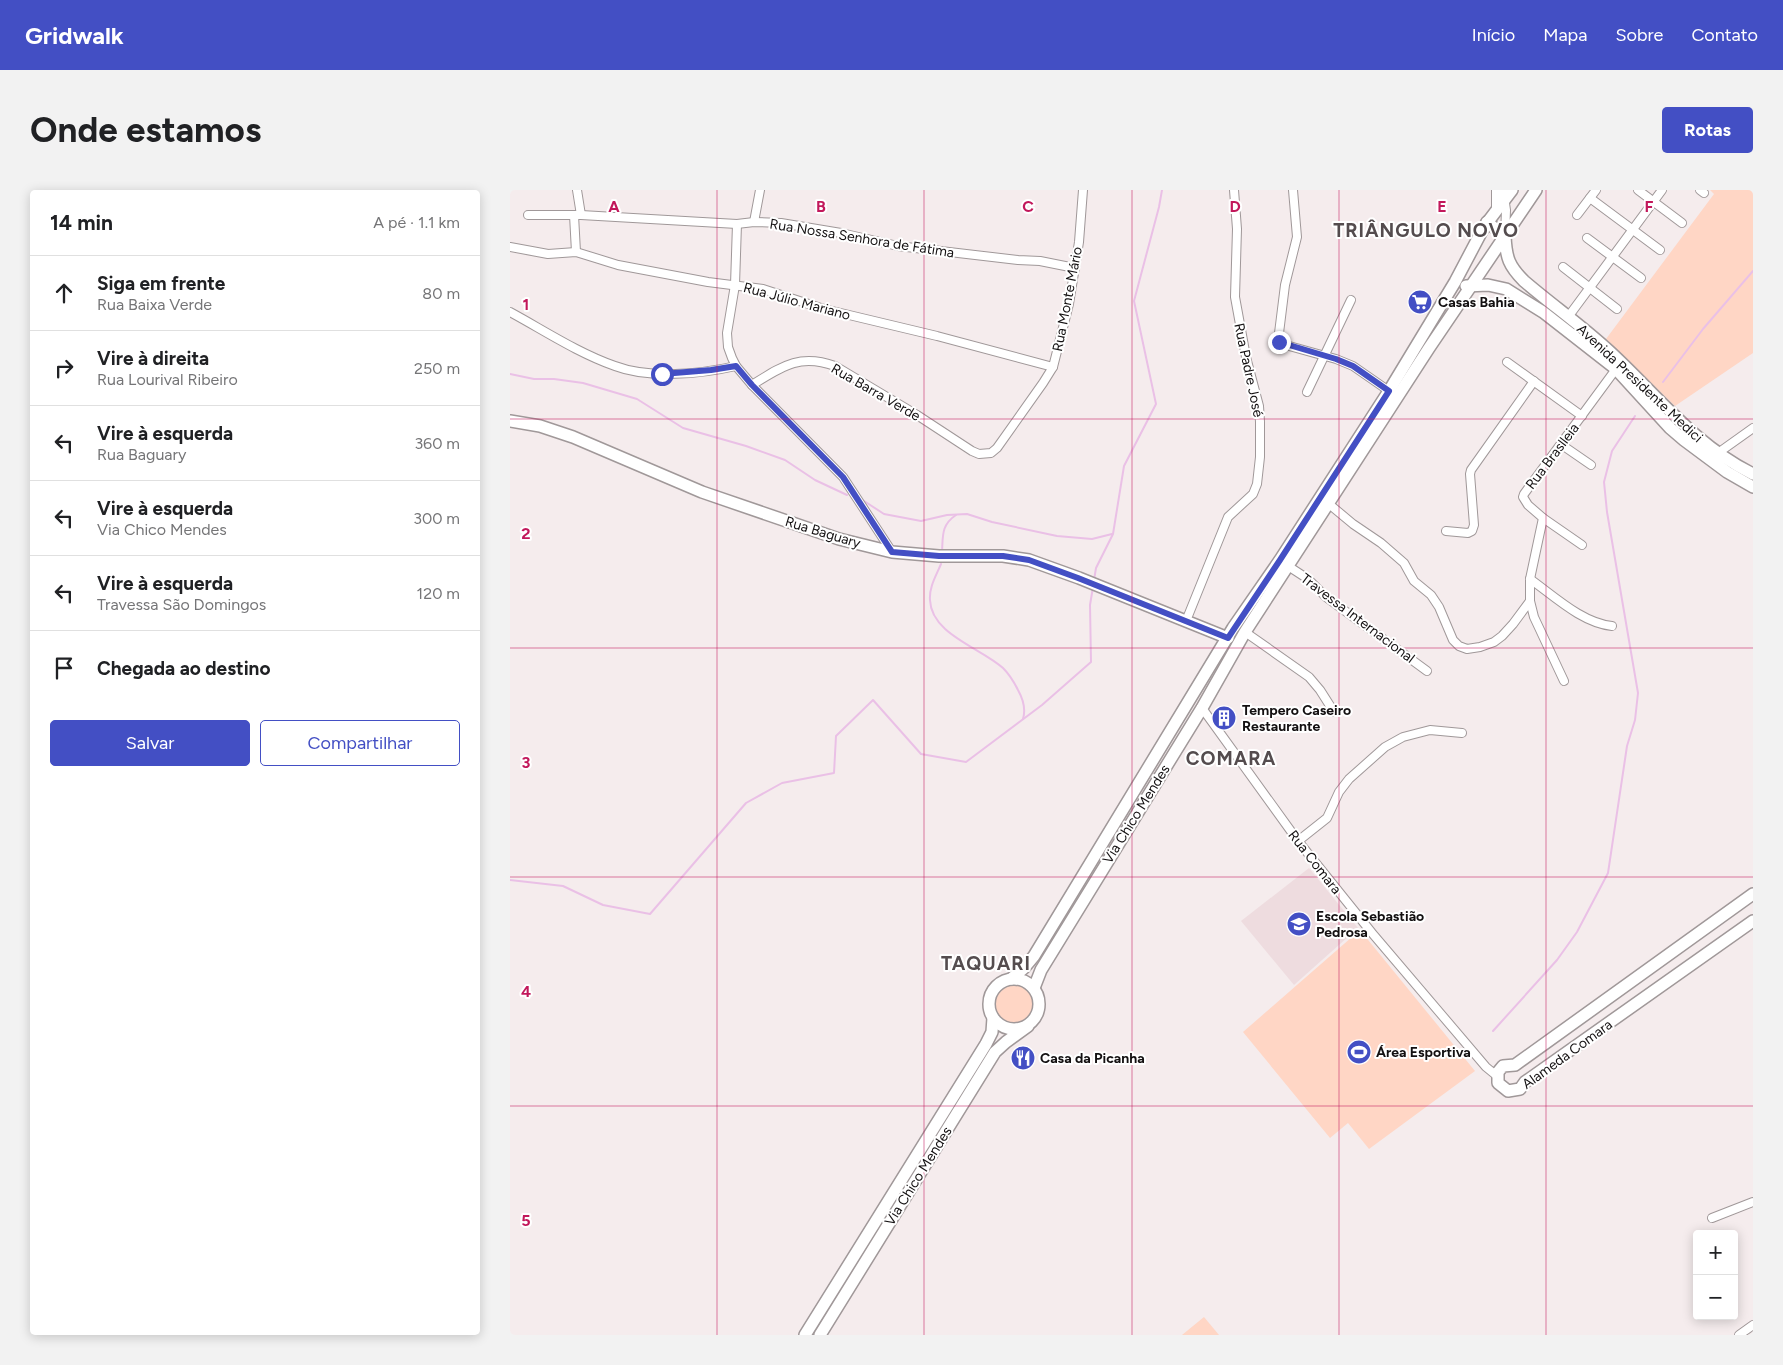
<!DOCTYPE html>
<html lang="pt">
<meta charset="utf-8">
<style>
:root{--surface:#fff;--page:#f2f2f2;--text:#202124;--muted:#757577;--line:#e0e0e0;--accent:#434fc4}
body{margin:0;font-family:Figtree,sans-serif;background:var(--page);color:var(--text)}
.controls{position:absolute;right:15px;bottom:15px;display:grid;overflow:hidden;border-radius:5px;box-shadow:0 2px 12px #0003}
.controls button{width:45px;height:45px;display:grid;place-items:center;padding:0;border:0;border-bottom:1px solid var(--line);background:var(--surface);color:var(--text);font:25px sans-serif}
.stop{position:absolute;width:15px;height:15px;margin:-11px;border:4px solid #434fc4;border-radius:50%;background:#fff}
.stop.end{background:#434fc4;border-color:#fff;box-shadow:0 1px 5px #0008}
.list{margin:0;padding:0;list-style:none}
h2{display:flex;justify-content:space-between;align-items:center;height:65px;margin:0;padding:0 20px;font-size:21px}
h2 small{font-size:16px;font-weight:400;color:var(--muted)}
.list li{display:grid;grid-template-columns:32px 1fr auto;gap:15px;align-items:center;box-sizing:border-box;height:75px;padding:0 20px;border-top:1px solid var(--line)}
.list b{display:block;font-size:19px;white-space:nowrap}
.list p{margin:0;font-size:16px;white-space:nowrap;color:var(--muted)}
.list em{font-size:16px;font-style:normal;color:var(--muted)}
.actions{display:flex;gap:10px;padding:15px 20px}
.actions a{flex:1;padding:11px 0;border:1px solid var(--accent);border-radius:5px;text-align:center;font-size:18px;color:var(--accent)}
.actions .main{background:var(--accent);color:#fff}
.icon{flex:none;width:28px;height:28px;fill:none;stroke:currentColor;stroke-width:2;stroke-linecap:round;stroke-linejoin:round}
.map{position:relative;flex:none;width:1243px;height:1145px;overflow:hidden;border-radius:5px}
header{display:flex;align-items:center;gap:30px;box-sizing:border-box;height:70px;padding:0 25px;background:var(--accent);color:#fff}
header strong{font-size:24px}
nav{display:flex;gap:28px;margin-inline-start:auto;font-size:18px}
.intro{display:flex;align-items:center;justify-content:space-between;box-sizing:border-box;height:120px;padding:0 30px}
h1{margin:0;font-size:35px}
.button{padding:12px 22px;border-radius:5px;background:var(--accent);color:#fff;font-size:18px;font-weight:700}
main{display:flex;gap:30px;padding:0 30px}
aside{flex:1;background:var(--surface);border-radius:5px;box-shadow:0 2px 12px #0003}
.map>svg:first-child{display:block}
.built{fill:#eedcdf}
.green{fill:#ffd6c5}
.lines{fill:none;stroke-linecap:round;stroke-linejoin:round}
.stream{stroke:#eac0e6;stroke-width:2}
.street-casing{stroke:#a09899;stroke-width:10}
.secondary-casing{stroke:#a09899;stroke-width:14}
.street{stroke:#fff;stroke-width:8}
.secondary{stroke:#fff;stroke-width:11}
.route{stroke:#434fc4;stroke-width:6}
.grid{fill:none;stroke:#c2185b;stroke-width:1;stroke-opacity:0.55}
.labels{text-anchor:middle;stroke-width:4;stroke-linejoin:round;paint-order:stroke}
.street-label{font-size:14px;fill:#131011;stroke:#fff}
.poi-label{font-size:14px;font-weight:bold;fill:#131011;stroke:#fff;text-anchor:start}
.district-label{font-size:19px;font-weight:bold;letter-spacing:1px;fill:#544c4e;stroke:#fff}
.grid-label{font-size:16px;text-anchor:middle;font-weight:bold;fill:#c2185b;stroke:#fff;stroke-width:4;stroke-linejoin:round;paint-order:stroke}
</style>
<header>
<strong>Gridwalk</strong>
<nav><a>Início</a><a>Mapa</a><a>Sobre</a><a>Contato</a></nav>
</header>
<div class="intro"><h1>Onde estamos</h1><a class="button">Rotas</a></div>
<main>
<aside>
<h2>14 min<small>A pé · 1.1 km</small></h2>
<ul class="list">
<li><svg class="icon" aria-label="ahead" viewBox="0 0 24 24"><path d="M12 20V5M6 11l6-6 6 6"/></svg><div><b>Siga em frente</b><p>Rua Baixa Verde</p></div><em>80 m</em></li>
<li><svg class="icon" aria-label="right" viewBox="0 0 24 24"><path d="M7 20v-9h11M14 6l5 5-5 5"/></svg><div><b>Vire à direita</b><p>Rua Lourival Ribeiro</p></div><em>250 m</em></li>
<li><svg class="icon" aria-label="left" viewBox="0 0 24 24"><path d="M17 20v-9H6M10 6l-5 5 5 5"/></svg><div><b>Vire à esquerda</b><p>Rua Baguary</p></div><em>360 m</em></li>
<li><svg class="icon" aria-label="left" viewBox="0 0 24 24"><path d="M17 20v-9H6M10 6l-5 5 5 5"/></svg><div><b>Vire à esquerda</b><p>Via Chico Mendes</p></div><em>300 m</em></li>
<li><svg class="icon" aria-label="left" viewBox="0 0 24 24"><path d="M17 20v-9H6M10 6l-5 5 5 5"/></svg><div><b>Vire à esquerda</b><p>Travessa São Domingos</p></div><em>120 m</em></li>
<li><svg class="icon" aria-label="arrive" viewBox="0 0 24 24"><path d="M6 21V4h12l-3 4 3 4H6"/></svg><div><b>Chegada ao destino</b></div></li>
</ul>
<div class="actions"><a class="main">Salvar</a><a>Compartilhar</a></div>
</aside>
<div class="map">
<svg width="1243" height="1145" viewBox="0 0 1243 1145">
<rect width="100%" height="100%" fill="#f5eced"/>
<polygon class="built" points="799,678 848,738 784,795 731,731"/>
<g class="green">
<polygon points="1200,0 1243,0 1243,163 1165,216 1096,149 1204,4"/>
<polygon points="850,740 965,881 859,959 838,933 820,948 733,842"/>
<circle cx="502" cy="813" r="21"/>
<polygon points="694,1127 709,1145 672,1145"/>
</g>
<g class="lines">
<g class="stream">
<polyline points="0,184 24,189 44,189 73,193 127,209 173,238 236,256 275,270 305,290 337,305"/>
<polyline points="1153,192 1193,139 1243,81"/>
<polyline points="351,309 374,324 411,331 437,325 457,324 482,332 547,346 582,349 602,344"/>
<path d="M 432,362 C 433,346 431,335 446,325"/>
<path d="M 431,374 C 426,386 419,397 420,410 C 421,444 471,458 493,478 C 499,484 504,492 508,500 C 513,509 516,519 513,529"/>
<polyline points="584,390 586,378 603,344 614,276 646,214 624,111 649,17 652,0"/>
<polyline points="0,690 53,696 93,715 140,724 236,613 272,593 324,583 326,546 363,510 411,564 456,572 532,515 581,472 580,415 583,397"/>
<polyline points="983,841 1047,770 1067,742 1098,683 1117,556 1125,530 1128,503 1097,322 1094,292 1102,261 1125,226"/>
</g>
<defs>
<g id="street">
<polyline points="67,0 71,25"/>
<polyline points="783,0 787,47 775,95 768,151 772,154 826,169 843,176 879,201"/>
<polyline points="993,0 996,20 995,45"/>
<polyline points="1128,0 1172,33"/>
<polyline points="1190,0 1194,3"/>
<polyline points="1080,8 1150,60"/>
<polyline points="986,20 986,0"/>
<polyline points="18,25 71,25 227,34 244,32 271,33 331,43 388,56 508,70 530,71 565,78"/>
<polyline points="64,25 66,62"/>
<polyline points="1067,25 1086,0"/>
<polyline points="244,32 250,0"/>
<polyline points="227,34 225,95 217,143 218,157 222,168 226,176 242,195 333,287 382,362"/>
<polyline points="1077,48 1131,88"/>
<polyline points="0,57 38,64 66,62 108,75 198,92 253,99 314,119 427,146 543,177"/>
<polyline points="1053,77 1107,119"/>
<path d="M 0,122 C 35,141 68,163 105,176 C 139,189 191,184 226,176"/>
<polyline points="1058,127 1152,0"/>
<polyline points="997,172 1072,226"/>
<path d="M 242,195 C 271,177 289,163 325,176 L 407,225 L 462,261 L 469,264 L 481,263 L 487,258 L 533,193 L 543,177 L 559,114 L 569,52 L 573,0"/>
<polyline points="797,202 841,110"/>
<polyline points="1052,255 1081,275"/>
<polyline points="1208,263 1243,238"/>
<polyline points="819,314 843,334 871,353 894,373 904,391 921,405 929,417 943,450 949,456 957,459 970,457 984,452 992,446 1003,434 1020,411 1020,389 1033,328 1018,315 1013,307 1014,304 1106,179"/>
<polyline points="1033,328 1072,355"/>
<polyline points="936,341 958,343 962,341 964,335 960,284 961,280 1024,191"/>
<polyline points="778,376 798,389 816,407 917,481"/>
<path d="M 1020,389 C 1044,406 1072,433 1102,436"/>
<polyline points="1020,411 1024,427 1054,491"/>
<polyline points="676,431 718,327 743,304 747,294 750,267 750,232 749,216 736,167 725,107 727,39 724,0"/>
<polyline points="735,442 799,487 810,500 824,522"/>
<polyline points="692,518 788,651 862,743 976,877 987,886"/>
<polyline points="788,651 817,628 829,602 839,589 875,557 893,547 920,540 952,543"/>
<polyline points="1202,1028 1243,1012"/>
<polyline points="1229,1145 1243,1135"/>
</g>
<g id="secondary">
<path d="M 977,32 L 995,46 C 996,68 999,76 1014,91 C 1042,115 1072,136 1099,161 C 1145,203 1185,256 1243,284"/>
<polyline points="956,96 978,95 996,99 1033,122 1106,179 1160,238 1174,250 1217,282 1243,297"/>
<polyline points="0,231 30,236 63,247 192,302 329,349 382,362 429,366 493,366 519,370 569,388 718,448"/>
<polyline points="1243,704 1005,875 993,876 988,882 988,893 998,901 1010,899 1015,892 1243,731"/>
<circle cx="504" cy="814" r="25"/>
<polyline points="501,789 514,778 524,766 723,438 770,370 879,201 945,92 974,37 1002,0"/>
<polyline points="524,798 531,780 692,518 735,442 919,158 1026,0"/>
<polyline points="295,1145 476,854 482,842 483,828"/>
<polyline points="310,1145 485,862 496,852 518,836"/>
</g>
</defs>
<use href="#street" class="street-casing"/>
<use href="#secondary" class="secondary-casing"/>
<use href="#street" class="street"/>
<use href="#secondary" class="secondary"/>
</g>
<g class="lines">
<polyline class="route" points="152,184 201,180 226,176 242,195 333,287 382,362 429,366 493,366 519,370 568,388 718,448 770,370 879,201 843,176 826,169 769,152"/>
</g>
<path class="grid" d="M 207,0 L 207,1145M 414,0 L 414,1145M 622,0 L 622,1145M 829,0 L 829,1145M 1036,0 L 1036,1145M 0,229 L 1243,229M 0,458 L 1243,458M 0,687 L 1243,687M 0,916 L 1243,916"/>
<defs>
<symbol id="supermarket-disc" viewBox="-11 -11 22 22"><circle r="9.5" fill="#434fc4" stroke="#fff"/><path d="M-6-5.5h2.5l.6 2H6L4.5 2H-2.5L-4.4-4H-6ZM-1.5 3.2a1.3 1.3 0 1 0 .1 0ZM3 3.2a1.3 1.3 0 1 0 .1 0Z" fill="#fff"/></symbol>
<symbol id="building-disc" viewBox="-11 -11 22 22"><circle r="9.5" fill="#434fc4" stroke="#fff"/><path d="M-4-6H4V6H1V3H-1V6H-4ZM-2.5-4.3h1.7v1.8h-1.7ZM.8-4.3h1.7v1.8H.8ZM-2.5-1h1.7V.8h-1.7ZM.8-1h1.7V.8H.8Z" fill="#fff"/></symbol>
<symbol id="school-disc" viewBox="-11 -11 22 22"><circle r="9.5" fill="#434fc4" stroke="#fff"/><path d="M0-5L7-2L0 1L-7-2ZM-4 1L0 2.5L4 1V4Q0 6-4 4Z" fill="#fff"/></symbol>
<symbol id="stadium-disc" viewBox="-11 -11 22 22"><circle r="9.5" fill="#434fc4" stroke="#fff"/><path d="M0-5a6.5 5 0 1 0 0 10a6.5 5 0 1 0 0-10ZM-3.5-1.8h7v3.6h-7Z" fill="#fff"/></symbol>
<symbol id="restaurant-disc" viewBox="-11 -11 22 22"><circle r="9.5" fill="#434fc4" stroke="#fff"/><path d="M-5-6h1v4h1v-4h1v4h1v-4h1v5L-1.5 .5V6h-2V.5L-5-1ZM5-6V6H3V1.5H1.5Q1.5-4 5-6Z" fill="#fff"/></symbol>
</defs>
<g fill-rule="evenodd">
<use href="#supermarket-disc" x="896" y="98" width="28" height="28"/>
<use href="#building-disc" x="700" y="514" width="28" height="28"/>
<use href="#school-disc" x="775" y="720" width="28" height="28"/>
<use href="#stadium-disc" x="835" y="848" width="28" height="28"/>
<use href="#restaurant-disc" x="499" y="854" width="28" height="28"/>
</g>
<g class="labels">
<g class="street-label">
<text transform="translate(352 48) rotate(9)" y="5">Rua Nossa Senhora de Fátima</text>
<text transform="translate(557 109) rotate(-79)" y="5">Rua Monte Mário</text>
<text transform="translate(287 111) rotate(15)" y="5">Rua Júlio Mariano</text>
<text transform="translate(739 180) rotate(78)" y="5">Rua Padre José</text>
<text transform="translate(1130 193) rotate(43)" y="5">Avenida Presidente Medici</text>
<text transform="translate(366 202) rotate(30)" y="5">Rua Barra Verde</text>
<text transform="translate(1042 266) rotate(-53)" y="5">Rua Braslleia</text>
<text transform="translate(313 342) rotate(17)" y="5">Rua Baguary</text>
<text transform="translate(848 428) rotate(37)" y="5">Travessa Internacional</text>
<text transform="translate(626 624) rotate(-58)" y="5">Via Chico Mendes</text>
<text transform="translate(805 672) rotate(52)" y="5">Rua Comara</text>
<text transform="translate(1057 864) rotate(-36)" y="5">Alameda Comara</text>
<text transform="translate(408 986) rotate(-58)" y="5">Via Chico Mendes</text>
</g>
<g class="poi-label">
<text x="928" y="117">Casas Bahia</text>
<text x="732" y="525">Tempero Caseiro<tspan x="732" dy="16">Restaurante</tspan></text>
<text x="806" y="731">Escola Sebastião<tspan x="806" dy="16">Pedrosa</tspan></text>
<text x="866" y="867">Área Esportiva</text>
<text x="530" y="873">Casa da Picanha</text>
</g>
<g class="district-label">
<text x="916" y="47">TRIÂNGULO NOVO</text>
<text x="721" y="575">COMARA</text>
<text x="476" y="780">TAQUARI</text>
</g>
</g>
<g class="grid-label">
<text x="104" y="22">A</text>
<text x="311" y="22">B</text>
<text x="518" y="22">C</text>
<text x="725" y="22">D</text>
<text x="932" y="22">E</text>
<text x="1139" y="22">F</text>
<text x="16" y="120">1</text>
<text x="16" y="349">2</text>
<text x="16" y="578">3</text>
<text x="16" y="807">4</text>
<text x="16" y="1036">5</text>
</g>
</svg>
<div class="controls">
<button>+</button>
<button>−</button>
</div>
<div class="stop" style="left:152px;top:184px"></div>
<div class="stop end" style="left:769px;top:152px"></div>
</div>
</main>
